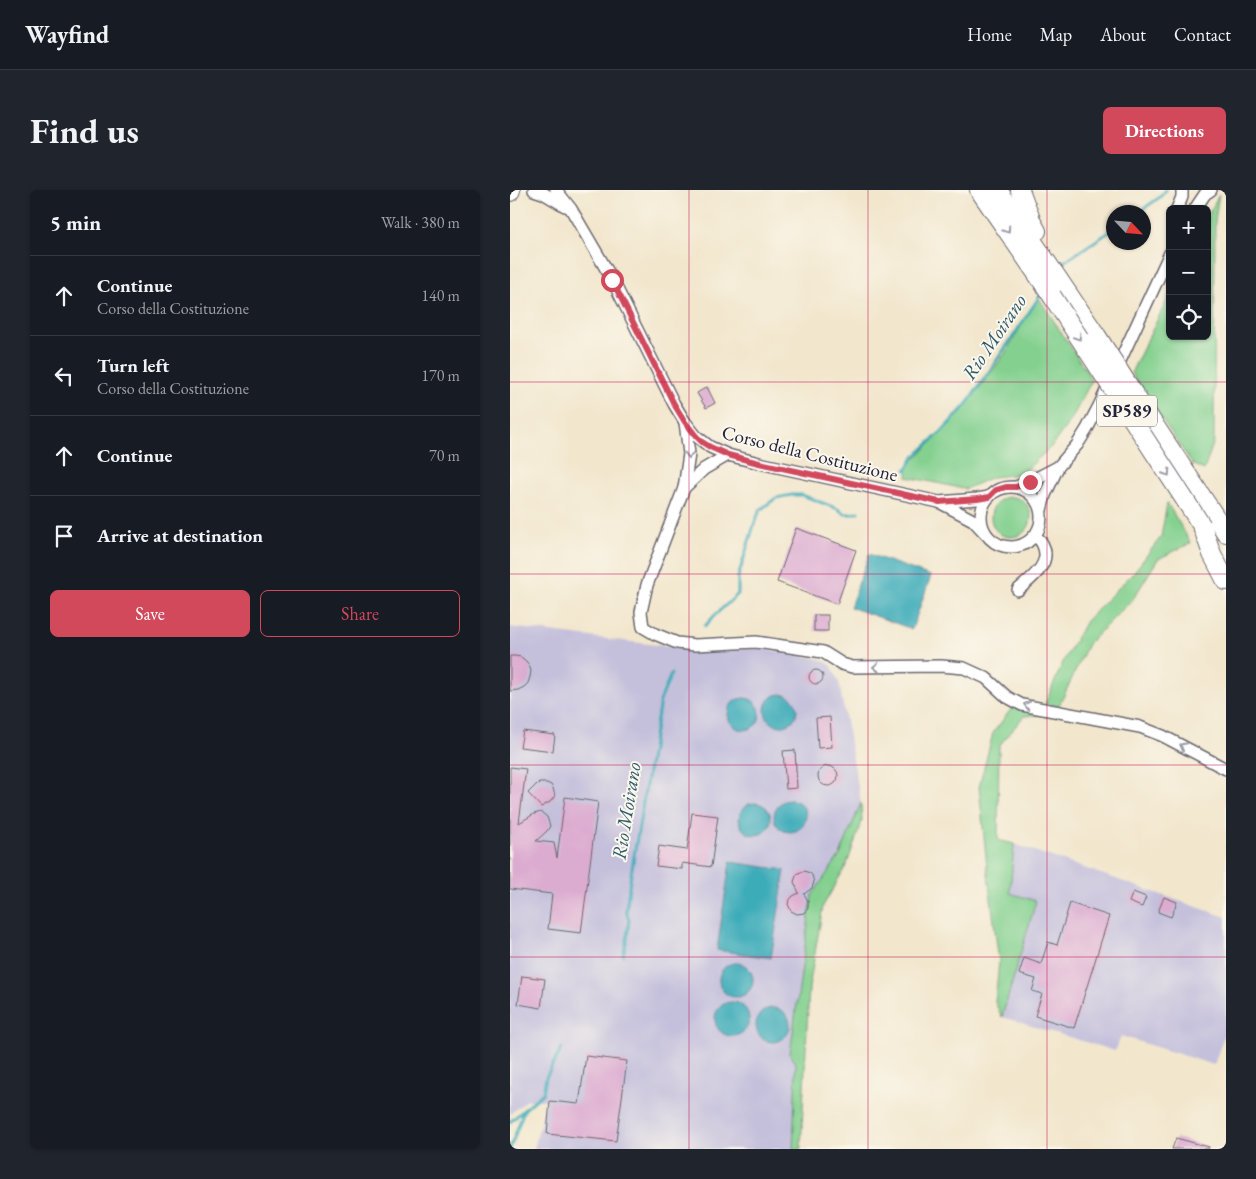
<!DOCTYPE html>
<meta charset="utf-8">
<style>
:root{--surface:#171b24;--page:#20242c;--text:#f1f3f6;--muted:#9ea1a6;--line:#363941;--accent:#d1495b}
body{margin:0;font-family:"EB Garamond",serif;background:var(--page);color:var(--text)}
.controls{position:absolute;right:15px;top:15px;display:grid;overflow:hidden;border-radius:8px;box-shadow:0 1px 4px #0004}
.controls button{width:45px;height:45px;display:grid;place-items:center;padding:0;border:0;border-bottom:1px solid var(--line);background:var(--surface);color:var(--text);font:25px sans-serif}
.compass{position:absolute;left:596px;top:15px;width:45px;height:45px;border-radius:50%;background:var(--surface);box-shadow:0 1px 4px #0004;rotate:116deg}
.stop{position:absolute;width:15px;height:15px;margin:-11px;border:4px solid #d1495b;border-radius:50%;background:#fff}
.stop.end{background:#d1495b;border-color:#fff;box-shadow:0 1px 5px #0008}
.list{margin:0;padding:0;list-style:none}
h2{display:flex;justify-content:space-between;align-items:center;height:65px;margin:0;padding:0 20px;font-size:21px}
h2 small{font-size:16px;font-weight:400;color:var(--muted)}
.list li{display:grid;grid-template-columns:32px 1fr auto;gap:15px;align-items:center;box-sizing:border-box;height:80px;padding:0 20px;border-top:1px solid var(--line)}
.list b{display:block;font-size:19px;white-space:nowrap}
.list p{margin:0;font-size:16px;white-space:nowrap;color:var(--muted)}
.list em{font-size:16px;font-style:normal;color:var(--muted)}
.actions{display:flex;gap:10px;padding:15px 20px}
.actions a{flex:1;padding:11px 0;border:1px solid var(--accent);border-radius:8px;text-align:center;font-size:18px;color:var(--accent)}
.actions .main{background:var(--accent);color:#fff}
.icon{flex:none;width:28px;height:28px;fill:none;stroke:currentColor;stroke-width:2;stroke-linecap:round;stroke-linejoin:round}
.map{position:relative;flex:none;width:716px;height:959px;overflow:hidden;border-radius:8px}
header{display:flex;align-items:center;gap:30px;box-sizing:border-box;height:70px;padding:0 25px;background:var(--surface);border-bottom:1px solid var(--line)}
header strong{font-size:24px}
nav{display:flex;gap:28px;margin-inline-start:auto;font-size:18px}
.intro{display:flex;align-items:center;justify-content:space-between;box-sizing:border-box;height:120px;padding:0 30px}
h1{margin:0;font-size:35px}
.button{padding:12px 22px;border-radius:8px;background:var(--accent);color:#fff;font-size:18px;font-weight:700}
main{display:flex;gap:30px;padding:0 30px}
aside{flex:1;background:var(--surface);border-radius:8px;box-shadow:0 1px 4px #0004}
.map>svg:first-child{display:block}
.industrial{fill:#c4c0db}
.green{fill:#83d08f;stroke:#527965}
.water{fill:#3dacb9;stroke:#30677a}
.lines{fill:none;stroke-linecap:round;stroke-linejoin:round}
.stream{stroke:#3dacb9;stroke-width:3}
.building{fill:#dcacd0}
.minor-casing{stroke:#6b676e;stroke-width:14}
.primary-casing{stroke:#6b676e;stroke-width:20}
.minor{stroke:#fff;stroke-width:11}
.primary{stroke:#fff;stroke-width:18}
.primary-bridge-casing{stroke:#6b676e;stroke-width:20;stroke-linecap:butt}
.primary-bridge{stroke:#fff;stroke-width:18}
.oneway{stroke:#9c9ca7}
.route{stroke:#d1495b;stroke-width:6}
.grid{fill:none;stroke:#c2185b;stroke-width:1;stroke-opacity:0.55}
.labels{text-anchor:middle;stroke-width:4;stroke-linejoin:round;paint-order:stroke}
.shield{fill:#fbf7ec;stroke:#636270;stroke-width:1}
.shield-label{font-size:18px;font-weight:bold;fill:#22223b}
.street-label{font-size:19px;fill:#22223b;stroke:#fbf7ec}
.water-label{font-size:20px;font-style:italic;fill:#2d596d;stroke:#fbf7ec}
</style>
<header>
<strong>Wayfind</strong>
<nav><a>Home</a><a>Map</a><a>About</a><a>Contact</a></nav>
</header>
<div class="intro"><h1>Find us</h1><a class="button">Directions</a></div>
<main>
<aside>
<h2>5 min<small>Walk · 380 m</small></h2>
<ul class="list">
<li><svg class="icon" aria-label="ahead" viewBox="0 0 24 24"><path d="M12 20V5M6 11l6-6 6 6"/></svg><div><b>Continue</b><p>Corso della Costituzione</p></div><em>140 m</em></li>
<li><svg class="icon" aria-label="left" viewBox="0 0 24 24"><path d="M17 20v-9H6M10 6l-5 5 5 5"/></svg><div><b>Turn left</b><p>Corso della Costituzione</p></div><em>170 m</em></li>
<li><svg class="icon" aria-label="ahead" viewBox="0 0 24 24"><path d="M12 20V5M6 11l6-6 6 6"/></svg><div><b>Continue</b></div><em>70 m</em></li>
<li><svg class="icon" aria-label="arrive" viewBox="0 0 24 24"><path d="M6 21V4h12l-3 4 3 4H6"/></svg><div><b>Arrive at destination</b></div></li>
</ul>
<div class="actions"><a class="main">Save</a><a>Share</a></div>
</aside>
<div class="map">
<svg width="716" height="959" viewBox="0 0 716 959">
<rect width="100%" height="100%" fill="#fbf7ec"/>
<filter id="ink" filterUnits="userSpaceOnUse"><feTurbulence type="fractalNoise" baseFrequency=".02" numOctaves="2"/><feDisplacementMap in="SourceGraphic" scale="10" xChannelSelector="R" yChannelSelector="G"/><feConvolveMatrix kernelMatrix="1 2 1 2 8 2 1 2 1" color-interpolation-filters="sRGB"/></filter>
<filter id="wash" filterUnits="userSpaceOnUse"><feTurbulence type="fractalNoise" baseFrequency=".0096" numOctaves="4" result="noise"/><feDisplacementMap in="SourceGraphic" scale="20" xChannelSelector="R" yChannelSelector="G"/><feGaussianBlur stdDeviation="1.12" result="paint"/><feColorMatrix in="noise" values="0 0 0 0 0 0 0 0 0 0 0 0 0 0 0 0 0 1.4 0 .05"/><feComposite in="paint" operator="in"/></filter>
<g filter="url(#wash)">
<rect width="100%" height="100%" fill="#f2e6cc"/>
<g class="industrial">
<polygon points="0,437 196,461 251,458 310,469 321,475 329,492 351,613 330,665 302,705 286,873 283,959 24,959 36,910 17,910 0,924"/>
<polygon points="504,654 716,727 716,839 704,875 611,846 605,861 492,827 526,711 500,703"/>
</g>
<g class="green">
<polygon points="709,4 705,31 704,251 694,280 682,274 621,183 660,104 660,146 697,146 697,28"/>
<polygon points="529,108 582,190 562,228 541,257 517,279 510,284 483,287 455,299 397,287 398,276 449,225 494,165 524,114"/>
<circle cx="501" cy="327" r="20"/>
<polygon points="657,313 681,353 648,369 623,409 578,454 549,516 535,514 554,470 576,431 623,383 651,347"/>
<polygon points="504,515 538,524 514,526 489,556 488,650 504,654 500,703 526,711 492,827 485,812 489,772 477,677 469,597 483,543"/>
<polygon points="351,613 352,631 337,674 313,716 299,798 291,959 283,959 286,873 280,864 302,705 330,665"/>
</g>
<g class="water">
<polygon points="359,364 421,386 402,439 340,417"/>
<circle cx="271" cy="520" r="16"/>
<circle cx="234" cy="524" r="16"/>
<circle cx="280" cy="626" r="16"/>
<circle cx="245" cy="629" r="16"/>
<polygon points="220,672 275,680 261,768 207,760"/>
<circle cx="226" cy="790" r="17"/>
<circle cx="222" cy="829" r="17"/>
<circle cx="263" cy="835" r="17"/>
</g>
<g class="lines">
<g class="stream">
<polyline points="629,22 650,7 656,0"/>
<polyline points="548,80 555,71 604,39"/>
<polyline points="396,280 404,267 432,241 456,215 504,145 533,101"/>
<polyline points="195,436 205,425 228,404 228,387 245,332 250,320 266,308 282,305 292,305 328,319 335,324 342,324 348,322"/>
<polyline points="113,765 117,749 119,730 116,721 120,690 150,511 161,484"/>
<polyline points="0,932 33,903 36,887 52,858"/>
<polyline points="0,959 14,920"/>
</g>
</g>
<g id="blocks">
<g class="building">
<polygon points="197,197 205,213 196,218 187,203"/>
<polygon points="286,338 346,360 327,414 267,392"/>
<rect x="304" y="425" width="14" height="16"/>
<polygon points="0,466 5,466 11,467 16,471 19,475 21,481 20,487 18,493 14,497 8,500 0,501"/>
<circle cx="306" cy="487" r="7"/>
<polygon points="320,527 322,557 308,558 306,528"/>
<polygon points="13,541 45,545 43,561 10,557"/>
<polygon points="285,560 287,598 276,599 273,561"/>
<circle cx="318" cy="586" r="10"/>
<polygon points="0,577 16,579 9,633 24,624 31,622 37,627 40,636 37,641 26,651 44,653 47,668 55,607 88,612 71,743 38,739 42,704 0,699"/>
<polygon points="30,593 37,593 41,595 43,598 45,606 40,612 31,617 18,603 27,594"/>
<polygon points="182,623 208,626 201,677 172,673 172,679 146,676 149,656 177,660"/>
<polygon points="294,681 300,683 302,685 304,692 302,698 294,704 298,711 298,718 294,723 287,724 281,721 278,714 279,711 283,706 289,703 284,692 286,686 288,683"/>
<polygon points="623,702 636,707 632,717 619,712"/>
<polygon points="654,707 667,712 661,727 648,722"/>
<polygon points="560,713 599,726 564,838 525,826 532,804 522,801 526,789 509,784 514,768 531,774 538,752 547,755"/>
<polygon points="12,786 35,789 31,818 8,814"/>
<polygon points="76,866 117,871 106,951 37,944 40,911 69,914"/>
<polygon points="666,948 699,957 698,959 662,959"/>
</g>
</g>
</g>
<g filter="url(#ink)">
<use href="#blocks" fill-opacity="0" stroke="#6b676e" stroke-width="1"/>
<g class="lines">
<defs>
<g id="minor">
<polyline points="24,0 33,3 55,16"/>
<polyline points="46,0 61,19 102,89 164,214 175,232 186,246 200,257 218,265 249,273 429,312 463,330 476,344"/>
<polyline points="667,19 672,7 672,0"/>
<polyline points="685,19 695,4 701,0"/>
<polyline points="175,232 179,264 174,298 137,395 131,422 133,437 145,444 167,453 185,455 246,452 313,462 332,474 342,477 431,476 454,478 476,488 497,507 512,515 630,537 653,546 716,579"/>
<polyline points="506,297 519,292 548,277"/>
<circle cx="501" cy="327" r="30"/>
<polyline points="174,298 194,279 218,265"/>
<polyline points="429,312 467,309 479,307"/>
<polyline points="531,320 535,305 548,277 567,255 577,239 590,214 660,63"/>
<path d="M 508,400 C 520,389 540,376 534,358 C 532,352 530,349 524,346"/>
</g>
<g id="primary">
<polyline points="469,0 542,106"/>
<polyline points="488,0 587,146"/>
<polyline points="510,0 522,32 527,41"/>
<polyline points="0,2 1,0"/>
<polyline points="624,204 716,343"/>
<polyline points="692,336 702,364 716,391"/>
</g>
</defs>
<use href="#minor" class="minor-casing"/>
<use href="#primary" class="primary-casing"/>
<use href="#minor" class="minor"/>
<use href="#primary" class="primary"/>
<defs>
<g id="primary-bridge">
<polyline points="542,106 692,336"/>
<polyline points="587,146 624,204"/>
</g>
</defs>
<use href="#primary-bridge" class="primary-bridge-casing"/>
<use href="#primary-bridge" class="primary-bridge"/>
</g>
<defs><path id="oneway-chevron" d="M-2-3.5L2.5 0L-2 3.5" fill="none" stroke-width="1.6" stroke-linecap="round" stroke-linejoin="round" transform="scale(1.25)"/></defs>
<g class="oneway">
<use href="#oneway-chevron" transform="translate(497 40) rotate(56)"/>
<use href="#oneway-chevron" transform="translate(568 147) rotate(57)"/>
<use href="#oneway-chevron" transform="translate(179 265) rotate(90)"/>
<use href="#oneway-chevron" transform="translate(657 283) rotate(57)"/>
<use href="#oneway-chevron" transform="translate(366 477) rotate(179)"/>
<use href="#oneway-chevron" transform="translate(517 515) rotate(-166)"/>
<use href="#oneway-chevron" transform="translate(673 556) rotate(-152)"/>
</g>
</g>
<g class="lines" filter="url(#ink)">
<polyline class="route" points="102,90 164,214 175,232 186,246 192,252 200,257 218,265 249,273 429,312 467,309 479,307 486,300 496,297 506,297 520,292"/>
</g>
<path class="grid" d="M 179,0 L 179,959M 358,0 L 358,959M 537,0 L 537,959M 0,192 L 716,192M 0,384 L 716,384M 0,575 L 716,575M 0,767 L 716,767"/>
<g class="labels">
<rect class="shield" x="587" y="205.5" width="60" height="31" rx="4"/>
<g class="shield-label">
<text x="617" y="227">SP589</text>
</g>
<g class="street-label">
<text transform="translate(300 263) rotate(14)" y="7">Corso della Costituzione</text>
</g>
<g class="water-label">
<text transform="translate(484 147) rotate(-56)" y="7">Rio Moirano</text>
<text transform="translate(116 621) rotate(-81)" y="7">Rio Moirano</text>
</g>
</g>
</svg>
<div class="controls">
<button>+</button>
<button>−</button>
<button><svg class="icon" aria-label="locate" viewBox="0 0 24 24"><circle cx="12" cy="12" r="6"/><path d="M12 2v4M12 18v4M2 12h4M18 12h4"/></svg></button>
</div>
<svg class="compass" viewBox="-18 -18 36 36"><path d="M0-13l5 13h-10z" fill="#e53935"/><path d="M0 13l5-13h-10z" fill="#9ea1a6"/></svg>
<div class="stop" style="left:102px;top:90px"></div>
<div class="stop end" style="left:520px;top:292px"></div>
</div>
</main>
